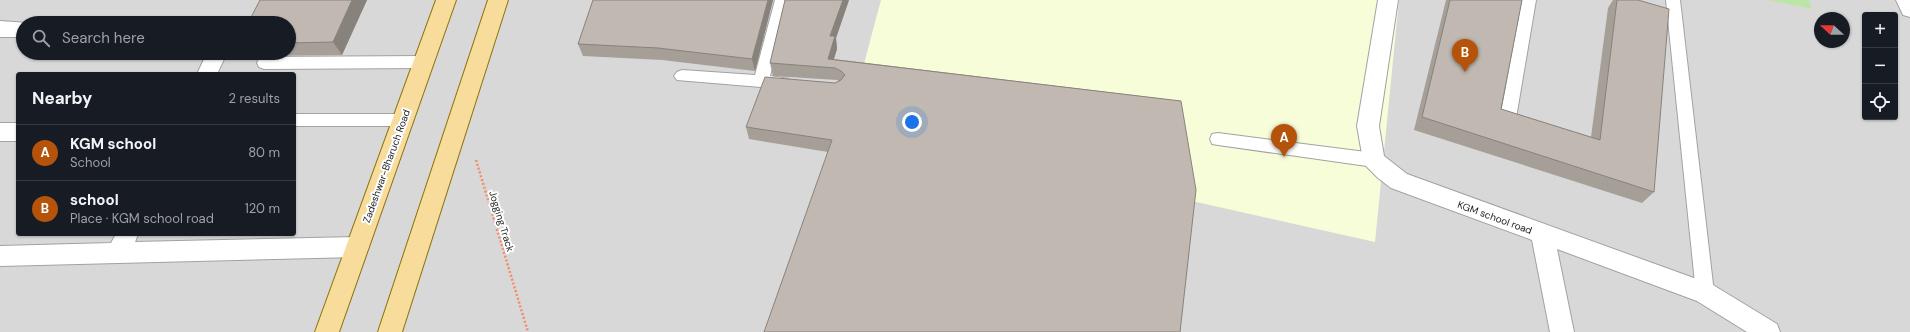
<!DOCTYPE html>
<meta charset="utf-8">
<style>
:root{--surface:#171b24;--page:#242831;--text:#f1f3f6;--muted:#9ea1a6;--line:#363941;--accent:#b45309}
body{margin:0;font-family:"DM Sans",sans-serif;background:var(--page);color:var(--text)}
.controls{position:absolute;right:12px;top:12px;display:grid;overflow:hidden;border-radius:4px;box-shadow:0 1px 3px #0004}
.controls button{width:36px;height:36px;display:grid;place-items:center;padding:0;border:0;border-bottom:1px solid var(--line);background:var(--surface);color:var(--text);font:20px sans-serif}
.compass{position:absolute;left:1814px;top:12px;width:36px;height:36px;border-radius:50%;background:var(--surface);box-shadow:0 1px 3px #0004;rotate:291deg}
.you{position:absolute;left:912px;top:122px;width:14px;height:14px;margin:-10px;border:3px solid #fff;border-radius:50%;background:#1a73e8;box-shadow:0 0 0 6px #1a73e833}
.badge{display:grid;place-items:center;width:26px;height:26px;border-radius:50%;background:var(--accent);color:#fff;font-size:13px;font-weight:700}
.pin{position:absolute;translate:-50% -33px;filter:drop-shadow(0 1px 2px #0008)}
.pin::after{content:'';position:absolute;top:21px;width:14px;height:12px;background:inherit;clip-path:polygon(0 0,100% 0,50% 100%)}
.list{margin:0;padding:0;list-style:none}
h2{display:flex;justify-content:space-between;align-items:center;height:52px;margin:0;padding:0 16px;font-size:17px}
h2 small{font-size:13px;font-weight:400;color:var(--muted)}
.list li{display:grid;grid-template-columns:26px 1fr auto;gap:12px;align-items:center;box-sizing:border-box;height:56px;padding:0 16px;border-top:1px solid var(--line)}
.list b{display:block;font-size:15px;white-space:nowrap}
.list p{margin:0;font-size:13px;white-space:nowrap;color:var(--muted)}
.list em{font-size:13px;font-style:normal;color:var(--muted)}
.icon{flex:none;width:22px;height:22px;fill:none;stroke:currentColor;stroke-width:2;stroke-linecap:round;stroke-linejoin:round}
.map{position:relative;flex:none;width:1910px;height:332px;overflow:hidden}
.search{position:absolute;background:var(--surface);box-shadow:0 1px 3px #0004;left:16px;top:16px;width:280px;height:44px;display:flex;align-items:center;gap:10px;box-sizing:border-box;padding:0 14px;border-radius:22px;color:var(--muted);font-size:15px}
.panel{position:absolute;background:var(--surface);box-shadow:0 1px 3px #0004;left:16px;top:72px;width:280px;height:164px;border-radius:4px}
.map>svg:first-child{display:block}
.residential{fill:#d9d8d8;fill-rule:evenodd}
.education{fill:#f8fdd9}
.grass{fill:#bde5a8}
.lines{fill:none;stroke-linecap:round;stroke-linejoin:round}
.service-casing{stroke:#a2a2a2;stroke-width:2}
.minor-casing{stroke:#a2a2a2;stroke-width:2}
.tertiary-casing{stroke:#a2a2a2;stroke-width:2}
.primary-casing{stroke:#8c7206;stroke-width:2}
.path{stroke:#f48c6b;stroke-width:2.5;stroke-dasharray:2 2;stroke-linecap:butt}
.service{fill:#fff;fill-rule:evenodd}
.minor{fill:#fff;fill-rule:evenodd}
.tertiary{fill:#fff;fill-rule:evenodd}
.primary{fill:#f7dc9b;fill-rule:evenodd}
.wall{fill:#a69f98}
.shaded-wall{fill:#87827c}
.building{fill:#c1b9b1;stroke:#87827c}
.labels{text-anchor:middle;stroke-width:4;stroke-linejoin:round;paint-order:stroke}
.street-label{font-size:10px;fill:#1b1b1b;stroke:#fff}
</style>
<div class="map">
<svg width="1910" height="332" viewBox="0 0 1910 332">
<rect width="100%" height="100%" fill="#eceae1"/>
<path class="residential" d="M 0,0 L 1910,0 L 1910,332 L 0,332 ZM 1865,15 L 1895,15 L 1895,117 L 1865,117 ZM 1820,18 L 1844,18 L 1844,42 L 1820,42 ZM 23,23 L 289,23 L 289,53 L 23,53 ZM 18,74 L 294,74 L 294,234 L 18,234 Z"/>
<polygon class="education" points="881,0 1399,0 1375,242 1192,201 861,75"/>
<polygon class="grass" points="1768,0 1809,0 1812,9"/>
<g class="lines">
<defs>
<g id="service">
<polygon points="775,0 789,0 770,76 789,79 792,83 789,87 784,89 677,80 674,76 677,72 682,70 755,75"/>
<polygon points="1522,0 1536,0 1516,118 1513,122 1508,124 1503,122 1500,118"/>
<polygon points="1666,0 1680,0 1714,293 1711,298 1705,301 1699,298 1696,293"/>
<polygon points="423,56 428,58 430,62 428,66 423,68 264,69 259,67 257,63 259,59 264,57"/>
<polygon points="294,114 403,114 408,116 411,120 408,124 403,126 294,126"/>
<polygon points="1218,133 1374,153 1380,155 1382,160 1380,165 1374,167 1218,145 1212,144 1210,139 1212,134"/>
</g>
<g id="minor">
<polygon points="1378,0 1398,0 1379,126 1384,156 1407,174 1713,285 1777,324 1780,332 1747,332 1697,301 1557,249 1574,332 1550,332 1532,240 1391,188 1378,178 1366,166 1363,160 1357,126"/>
<polygon points="0,21 28,23 23,23 23,37 0,37"/>
<polygon points="207,53 227,53 217,74 197,74"/>
<rect x="0" y="123" width="18" height="18"/>
<polygon points="116,234 138,234 135,242 357,237 365,240 369,247 365,254 357,257 0,266 0,246 111,243"/>
</g>
<polygon id="tertiary" points="1896,0 1910,0 1910,17 1903,15"/>
<g id="primary">
<polygon points="436,0 456,0 339,332 315,332"/>
<polygon points="488,0 508,0 402,332 378,332"/>
</g>
</defs>
<use href="#service" class="service-casing"/>
<use href="#minor" class="minor-casing"/>
<use href="#tertiary" class="tertiary-casing"/>
<use href="#primary" class="primary-casing"/>
<polyline class="path" points="476,160 528,332"/>
<use href="#service" class="service"/>
<use href="#minor" class="minor"/>
<use href="#tertiary" class="tertiary"/>
<use href="#primary" class="primary"/>
</g>
<g class="wall">
<polygon points="367,0 342,55 248,56 245,53 289,53 289,23"/>
<polygon points="773,0 755,71 662,60 583,56 578,44"/>
<polygon points="785,0 849,0 836,38 837,49 834,59 1181,101 828,152 749,139 746,127 839,81 837,80 773,76 770,63"/>
<polygon points="1446,0 1522,0 1501,109 1591,137 1608,8 1613,0 1638,0 1654,192 1642,203 1414,130"/>
</g>
<g class="shaded-wall">
<polygon points="352,0 367,0 342,55 333,42"/>
<polygon points="768,0 773,0 755,71 752,59"/>
<polygon points="843,0 849,0 836,38 837,49 831,68 828,59 830,36"/>
</g>
<g class="building">
<polygon points="260,0 352,0 333,42 289,43 289,23 248,23"/>
<polygon points="593,0 768,0 752,59 658,48 578,44"/>
<polygon points="785,0 843,0 830,36 835,36 828,59 1181,101 1196,190 1180,332 764,332 832,140 746,127 765,77 835,83 841,80 845,75 841,71 835,68 770,63"/>
<polygon points="1450,0 1522,0 1501,109 1600,140 1617,0 1638,0 1669,9 1654,192 1422,117"/>
</g>
<g class="labels">
<g class="street-label">
<text transform="translate(386 166) rotate(-70)" y="4">Zadeshwar-Bharuch Road</text>
<text transform="translate(1495 217) rotate(20)" y="4">KGM school road</text>
<text transform="translate(502 221) rotate(73)" y="4">Jogging Track</text>
</g>
</g>
</svg>
<div class="controls">
<button>+</button>
<button>−</button>
<button><svg class="icon" aria-label="locate" viewBox="0 0 24 24"><circle cx="12" cy="12" r="6"/><path d="M12 2v4M12 18v4M2 12h4M18 12h4"/></svg></button>
</div>
<svg class="compass" viewBox="-18 -18 36 36"><path d="M0-13l5 13h-10z" fill="#e53935"/><path d="M0 13l5-13h-10z" fill="#9ea1a6"/></svg>
<div class="you"></div>
<div class="pin badge" style="left:1284px;top:157px">A</div>
<div class="pin badge" style="left:1465px;top:72px">B</div>
<div class="search"><svg class="icon" aria-label="search" viewBox="0 0 24 24"><circle cx="10" cy="10" r="6"/><path d="M15 15l6 6"/></svg>Search here</div>
<section class="panel">
<h2>Nearby<small>2 results</small></h2>
<ul class="list">
<li><span class="badge">A</span><div><b>KGM school</b><p>School</p></div><em>80 m</em></li>
<li><span class="badge">B</span><div><b>school</b><p>Place · KGM school road</p></div><em>120 m</em></li>
</ul>
</section>
</div>
